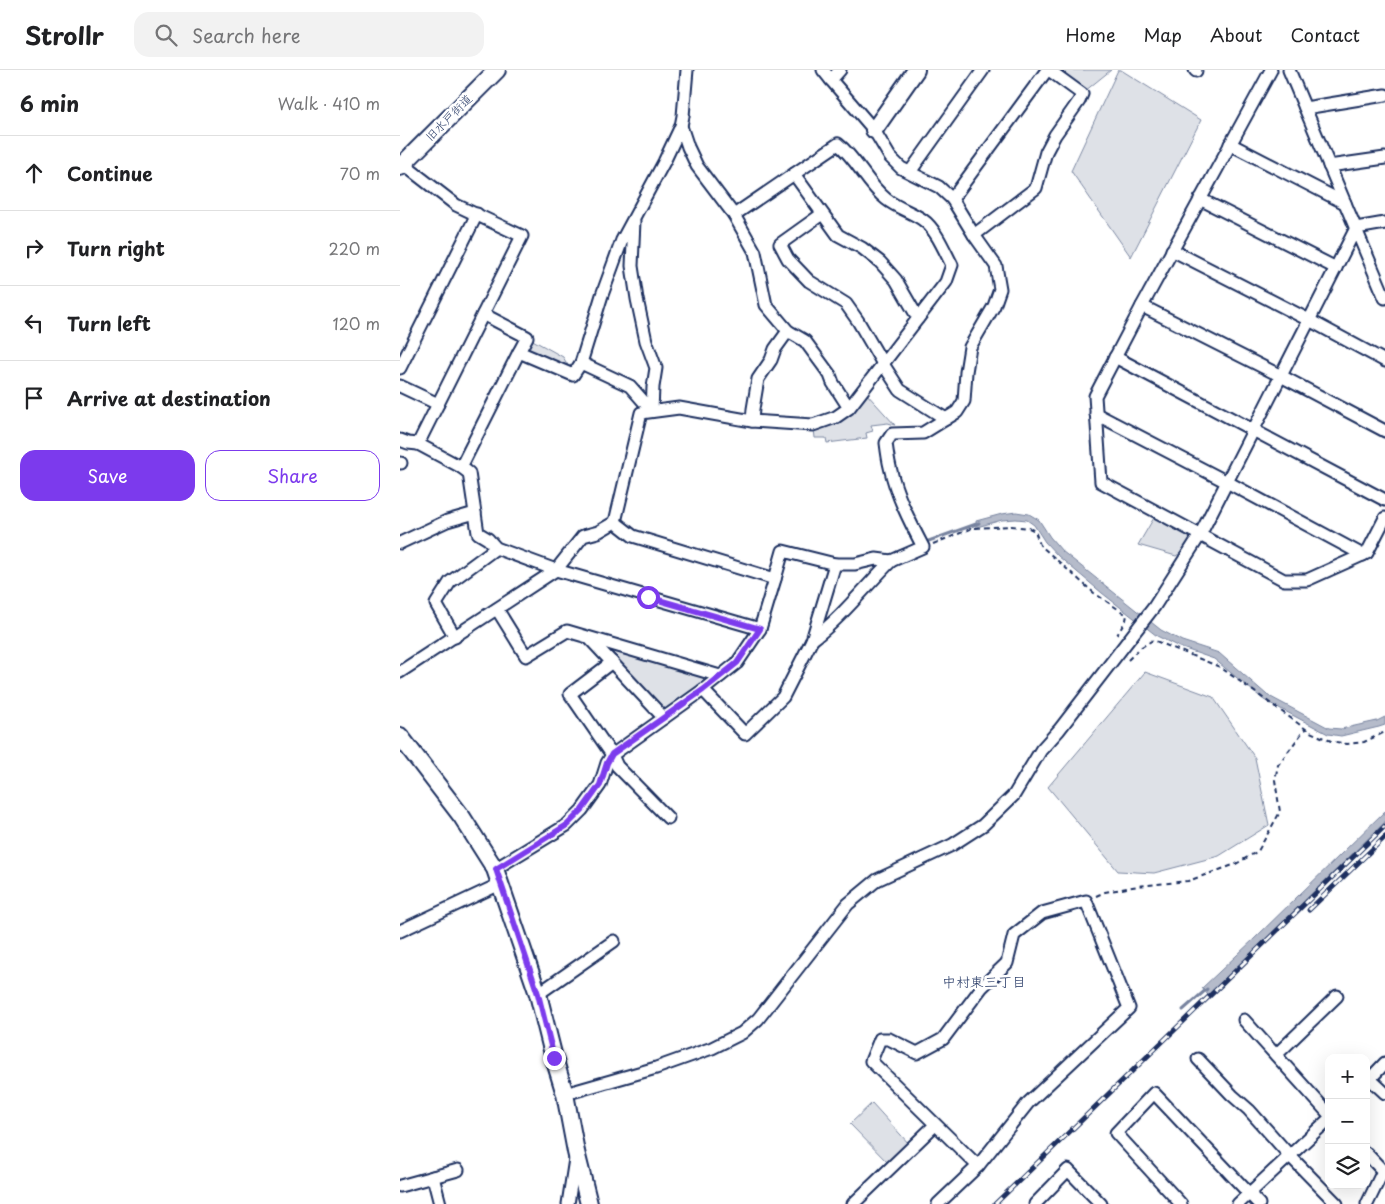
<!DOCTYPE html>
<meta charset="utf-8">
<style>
:root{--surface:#fff;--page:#f2f2f2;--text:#202124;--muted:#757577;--line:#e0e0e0;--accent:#7c3aed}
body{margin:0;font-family:"Playpen Sans","Klee One",sans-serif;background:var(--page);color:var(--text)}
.controls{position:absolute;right:15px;bottom:15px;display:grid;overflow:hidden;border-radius:10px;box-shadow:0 5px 20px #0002}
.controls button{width:45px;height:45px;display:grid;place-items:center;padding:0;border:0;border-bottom:1px solid var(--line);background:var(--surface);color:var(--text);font:25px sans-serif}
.stop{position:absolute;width:15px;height:15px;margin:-11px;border:4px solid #7c3aed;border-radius:50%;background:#fff}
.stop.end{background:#7c3aed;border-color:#fff;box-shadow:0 1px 5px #0008}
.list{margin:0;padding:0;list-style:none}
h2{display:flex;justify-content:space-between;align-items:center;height:65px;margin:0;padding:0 20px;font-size:21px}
h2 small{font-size:16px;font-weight:400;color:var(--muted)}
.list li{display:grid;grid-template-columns:32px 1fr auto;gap:15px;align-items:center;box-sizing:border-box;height:75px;padding:0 20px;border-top:1px solid var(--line)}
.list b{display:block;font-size:19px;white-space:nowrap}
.list em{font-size:16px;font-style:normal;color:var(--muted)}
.actions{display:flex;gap:10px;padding:15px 20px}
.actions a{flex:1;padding:11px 0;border:1px solid var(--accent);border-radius:15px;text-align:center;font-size:18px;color:var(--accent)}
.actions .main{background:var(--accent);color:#fff}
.icon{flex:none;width:28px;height:28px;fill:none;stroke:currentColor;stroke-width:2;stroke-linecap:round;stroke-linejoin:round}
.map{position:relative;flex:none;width:985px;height:1134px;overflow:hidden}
header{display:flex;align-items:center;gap:30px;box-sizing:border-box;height:70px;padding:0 25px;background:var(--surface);border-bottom:1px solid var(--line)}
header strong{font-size:24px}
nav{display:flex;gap:28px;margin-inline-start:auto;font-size:18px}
.search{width:350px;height:45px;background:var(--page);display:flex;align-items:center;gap:12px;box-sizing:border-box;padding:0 18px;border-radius:15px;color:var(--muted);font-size:19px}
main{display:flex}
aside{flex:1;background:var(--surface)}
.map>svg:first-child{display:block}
.green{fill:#dee1e7;stroke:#7c88a2}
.water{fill:#b5bbca;stroke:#77839f}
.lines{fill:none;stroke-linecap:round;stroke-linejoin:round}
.stream{stroke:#77839f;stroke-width:3}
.street-casing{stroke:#1b2f5e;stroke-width:15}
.secondary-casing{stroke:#1b2f5e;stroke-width:20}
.path{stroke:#1b2f5e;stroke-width:2;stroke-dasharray:5 4;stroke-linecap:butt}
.street{stroke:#fff;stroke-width:11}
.secondary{stroke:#fff;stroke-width:16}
.rail-casing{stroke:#1b2f5e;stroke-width:5}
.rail{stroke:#fff;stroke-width:3;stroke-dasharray:9;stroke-linecap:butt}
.route{stroke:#7c3aed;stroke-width:6}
.labels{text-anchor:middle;stroke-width:5;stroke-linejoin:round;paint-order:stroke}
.street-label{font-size:12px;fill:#1b2f5e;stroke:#fff}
.neighbourhood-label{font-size:14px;fill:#1b2f5e;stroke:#fff}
</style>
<header>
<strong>Strollr</strong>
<div class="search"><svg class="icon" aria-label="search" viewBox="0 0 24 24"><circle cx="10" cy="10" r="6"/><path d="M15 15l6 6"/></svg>Search here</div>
<nav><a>Home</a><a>Map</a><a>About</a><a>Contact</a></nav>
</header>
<main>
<aside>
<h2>6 min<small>Walk · 410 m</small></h2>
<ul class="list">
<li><svg class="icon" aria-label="ahead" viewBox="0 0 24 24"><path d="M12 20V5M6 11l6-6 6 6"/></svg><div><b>Continue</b></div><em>70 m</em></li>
<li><svg class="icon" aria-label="right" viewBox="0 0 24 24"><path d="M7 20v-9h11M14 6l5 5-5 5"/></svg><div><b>Turn right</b></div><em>220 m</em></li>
<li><svg class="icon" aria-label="left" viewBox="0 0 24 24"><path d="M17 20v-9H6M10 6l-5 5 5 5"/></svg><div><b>Turn left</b></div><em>120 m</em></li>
<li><svg class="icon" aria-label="arrive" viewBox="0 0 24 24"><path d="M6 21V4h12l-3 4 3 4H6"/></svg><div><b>Arrive at destination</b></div></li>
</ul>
<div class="actions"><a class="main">Save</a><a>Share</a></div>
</aside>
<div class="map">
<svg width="985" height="1134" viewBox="0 0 985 1134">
<rect width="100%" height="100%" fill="#fff"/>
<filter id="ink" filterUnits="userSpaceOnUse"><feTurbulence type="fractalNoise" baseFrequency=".02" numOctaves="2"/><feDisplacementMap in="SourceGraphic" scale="10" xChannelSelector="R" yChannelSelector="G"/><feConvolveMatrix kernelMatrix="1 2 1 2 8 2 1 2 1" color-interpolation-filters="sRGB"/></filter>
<g filter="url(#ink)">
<g class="green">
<polygon points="656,0 711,0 685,21"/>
<polygon points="718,0 721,0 801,50 731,187 671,101"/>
<polygon points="129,268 163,287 172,302 123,281"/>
<polygon points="465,322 495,355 488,353 471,355 473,361 466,363 467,368 427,373 426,368 415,368 414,359"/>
<polygon points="755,446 796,466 785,480 776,486 738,475"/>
<polygon points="194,571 316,607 264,645"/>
<polygon points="745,602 813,627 855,688 869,755 819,786 754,803 718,801 648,717"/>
<polygon points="472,1033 510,1075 490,1095 450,1054"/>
</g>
<g class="water">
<polygon points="616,442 629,444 639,450 650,467 662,481 761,560 782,571 819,583 867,625 929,658 941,659 977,651 985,647 985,655 979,657 941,666 928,664 864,630 814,589 779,577 757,566 702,523 658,486 645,472 634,455 627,450 616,449 602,450 577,457 576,451 602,444"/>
<polygon points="985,741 985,752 808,925 802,918 854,869"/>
</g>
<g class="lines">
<g class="stream">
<polyline points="523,473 579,453"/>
<polyline points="497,482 506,479"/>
<polyline points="783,940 807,919"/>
</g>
<defs>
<g id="street">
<polyline points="423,0 431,10"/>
<polyline points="795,0 796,1"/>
<polyline points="871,0 742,236 695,326 701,412 884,510 907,510 967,483 985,448"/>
<polyline points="889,0 985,228"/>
<polyline points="905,38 985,25"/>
<polyline points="281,56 288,77 297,96 334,145"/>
<polyline points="830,74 945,133"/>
<polyline points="3,94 56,135 122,166 18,374"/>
<polyline points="929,96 985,88"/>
<polyline points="510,102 583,0"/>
<polyline points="394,104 438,165 462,178 480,192 496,210 518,248"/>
<polyline points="552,129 647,0"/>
<polyline points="800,129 936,198"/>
<polyline points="422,144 380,174 388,189 409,211 446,234 458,251 483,294 500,320 546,349"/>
<polyline points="234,151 232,196 237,229 246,271 256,298 253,317 252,341"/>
<polyline points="574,165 636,118 646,82 655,65 679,31 682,24 649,0"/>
<polyline points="772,180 909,250 985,291"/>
<polyline points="742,236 881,306 985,361"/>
<polyline points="83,244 127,267 119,282 173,305 181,293 230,316 252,341"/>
<polyline points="715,287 985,430"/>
<polyline points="181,293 202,225 222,170 264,92 281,56 283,46 287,0"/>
<polyline points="0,298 77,144"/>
<polyline points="0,316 38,334"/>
<polyline points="696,344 827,412 963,485"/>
<polyline points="352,351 353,339 358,309 371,290 375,279 388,261"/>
<polyline points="0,370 8,373 18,374 61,397 69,403 78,463 88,469 96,478 156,500 360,559"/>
<polyline points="0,393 1,393"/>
<polyline points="61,397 119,282"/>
<polyline points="0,473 47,451 75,443"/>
<path d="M 375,509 L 383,481 L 435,494 L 455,494 L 476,489 L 491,491 L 523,477 C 510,452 496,425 490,397 C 488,389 487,381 486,373 L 492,364 L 523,363 L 557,342 L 564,331 L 566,302 L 570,277 L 594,236 L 600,219 L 596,196 L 574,165 L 552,129 L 539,117 L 501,98 L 490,87 L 474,60 L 431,10 L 440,0"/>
<polyline points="97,539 126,586 167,561 320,606"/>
<polyline points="55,567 36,534 50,512 96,478"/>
<polyline points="190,569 264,648"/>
<path d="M 412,570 C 442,547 465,517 491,491"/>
<polyline points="212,592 170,624 212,685 217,696 268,748"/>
<path d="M 0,602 L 156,500 L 183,466 L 198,462 L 215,452 L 241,343 L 279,338 L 352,351 L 413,355 L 436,347 L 449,338 L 546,212 L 552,195 C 545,182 536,159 523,150 C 512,142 497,138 486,129 C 467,114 457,89 438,74 L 334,145 L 355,182 L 366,235 L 388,261 L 405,271 L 430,305 L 433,313 L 449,338"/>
<polyline points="303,620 345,664 383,627 412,570 435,494"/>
<polyline points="95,799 167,755 182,740 200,715 207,693 212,685 303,620 337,593 360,559 375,509 233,466 215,452"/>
<polygon points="686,831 729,938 628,1033 578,1096 471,991 480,969 489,969 517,983 543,969 582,917 607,893 614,865 642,843"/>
<polyline points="0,861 100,814"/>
<polyline points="138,924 214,871"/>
<polyline points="844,950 929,1044"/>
<polyline points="876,985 937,926"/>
<polyline points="798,989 832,1025 849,1040 890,1086 937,1134"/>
<polyline points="970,1009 985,1023"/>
<polyline points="966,1013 985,993"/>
<polyline points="165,1024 256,998 312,978 342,963 358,949 448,834 477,810 552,775 583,755 614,725 641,680 659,660 754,537 800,465 956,158 985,153"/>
<polyline points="966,1083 983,1101 967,1134"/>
<polyline points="33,1107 40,1134"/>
<polyline points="0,1116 58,1100"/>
<polyline points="168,1134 175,1089"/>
<polyline points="453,1134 535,1055"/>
<polyline points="538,1134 578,1096"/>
<polyline points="635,1134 668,1100 701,1134"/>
<polyline points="781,1134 716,1063 754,1023 859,1134"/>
<polyline points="838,1134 929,1049"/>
</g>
<g id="secondary">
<polyline points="474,60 516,0"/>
<polyline points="0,97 97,0"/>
<polyline points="0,666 62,747 95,799 138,924 154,988 165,1024 176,1082 189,1134"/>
</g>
</defs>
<use href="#street" class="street-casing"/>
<use href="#secondary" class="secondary-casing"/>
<g class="path">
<polyline points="533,474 573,458 611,456 629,458 635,461 640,475 694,523 727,545 726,550 717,565"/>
<polyline points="728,590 740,578 753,570 820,597 910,662 931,671 947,674 964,672 985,662"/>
<polyline points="696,826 705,822 738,816 788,811 836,794 858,781 880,742 875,710 878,695 905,659"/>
</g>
<use href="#street" class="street"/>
<use href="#secondary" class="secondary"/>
<defs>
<g id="rail">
<polyline points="909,840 985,767"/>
<polyline points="595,1134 985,756"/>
</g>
</defs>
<use href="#rail" class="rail-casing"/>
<use href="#rail" class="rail"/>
</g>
</g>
<g class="lines" filter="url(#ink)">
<polyline class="route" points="154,988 138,924 96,799 167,755 182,740 200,715 207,693 212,684 303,620 337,593 360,559 248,527"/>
</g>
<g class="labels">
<g class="street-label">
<text transform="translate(49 48) rotate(-45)" y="4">旧水戸街道</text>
</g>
<g class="neighbourhood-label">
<text x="584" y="917">中村東三丁目</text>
</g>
</g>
</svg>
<div class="controls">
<button>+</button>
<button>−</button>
<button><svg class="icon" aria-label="layers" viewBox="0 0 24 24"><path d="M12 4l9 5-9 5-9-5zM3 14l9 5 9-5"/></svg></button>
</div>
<div class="stop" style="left:248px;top:527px"></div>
<div class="stop end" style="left:154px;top:988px"></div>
</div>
</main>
